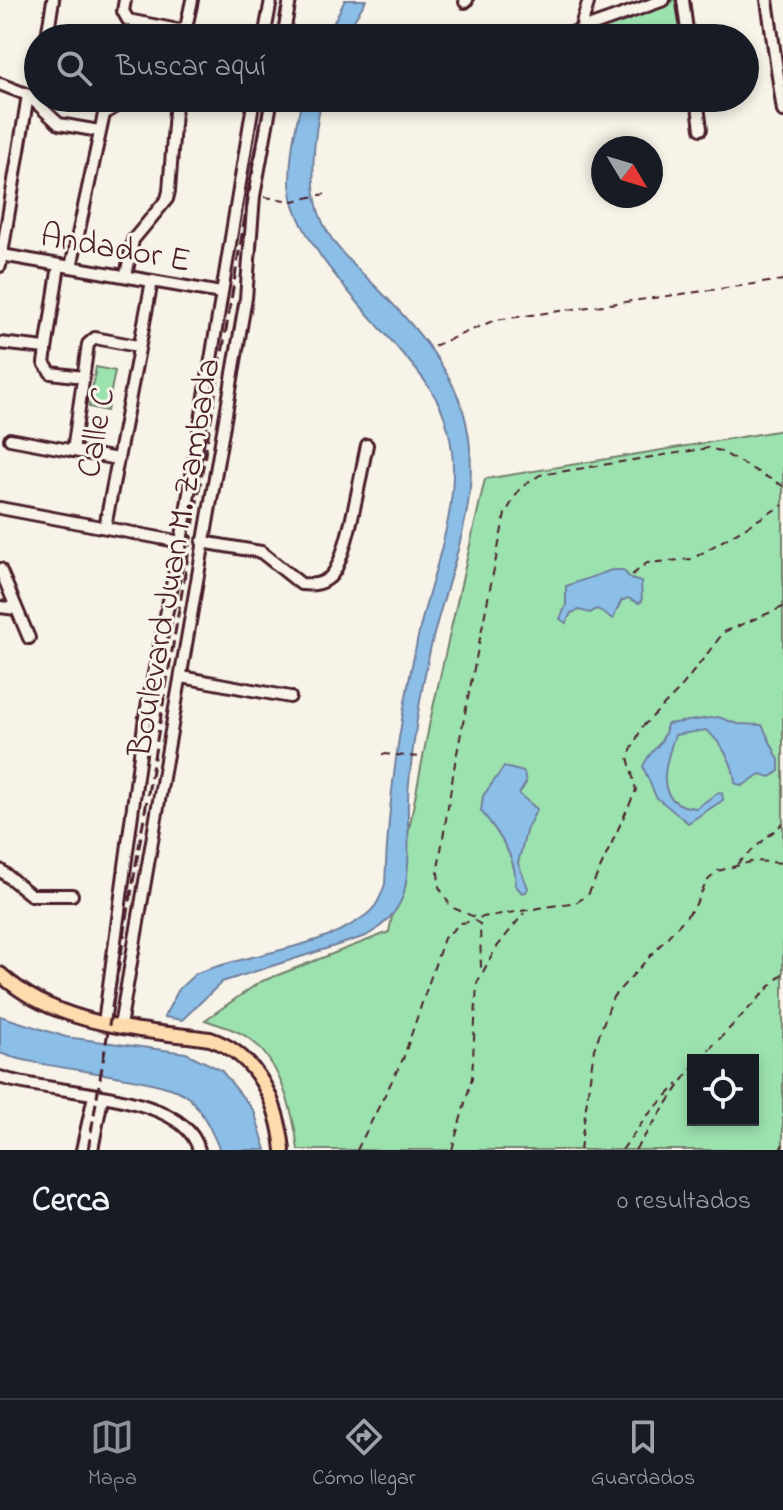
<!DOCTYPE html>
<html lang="es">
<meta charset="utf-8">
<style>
:root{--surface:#171b24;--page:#20242c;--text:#f1f3f6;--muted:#9ea1a6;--line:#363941;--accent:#8c9099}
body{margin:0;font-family:"Indie Flower",sans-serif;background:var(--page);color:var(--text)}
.controls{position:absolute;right:24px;bottom:24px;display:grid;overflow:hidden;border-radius:0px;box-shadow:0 4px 12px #0003}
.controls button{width:72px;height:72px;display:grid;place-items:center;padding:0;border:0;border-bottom:2px solid var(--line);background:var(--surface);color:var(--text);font:40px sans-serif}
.compass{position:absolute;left:591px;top:136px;width:72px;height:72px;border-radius:50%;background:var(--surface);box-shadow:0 4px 12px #0003;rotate:128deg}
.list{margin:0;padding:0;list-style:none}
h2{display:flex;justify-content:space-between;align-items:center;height:104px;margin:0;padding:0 32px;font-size:34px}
h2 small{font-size:26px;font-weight:400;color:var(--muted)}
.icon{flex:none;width:44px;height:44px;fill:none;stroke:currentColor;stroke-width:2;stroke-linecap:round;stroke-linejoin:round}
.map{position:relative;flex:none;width:783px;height:1150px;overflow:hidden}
.search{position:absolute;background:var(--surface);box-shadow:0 4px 12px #0003;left:24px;right:24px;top:24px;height:88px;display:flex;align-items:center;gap:20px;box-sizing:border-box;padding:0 28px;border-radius:44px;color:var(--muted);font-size:30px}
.sheet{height:248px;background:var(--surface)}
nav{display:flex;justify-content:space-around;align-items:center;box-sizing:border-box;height:112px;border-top:2px solid var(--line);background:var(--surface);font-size:22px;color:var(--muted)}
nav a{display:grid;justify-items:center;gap:4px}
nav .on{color:var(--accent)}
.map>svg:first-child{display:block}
.green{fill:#9ce2af;stroke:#73806d;stroke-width:2;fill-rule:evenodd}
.water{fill:#8bbfe8;stroke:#717f9c;stroke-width:2}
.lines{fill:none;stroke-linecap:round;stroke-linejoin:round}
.minor-casing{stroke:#4a1f2b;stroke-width:16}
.major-casing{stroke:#4a1f2b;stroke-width:18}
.path{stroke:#4a1f2b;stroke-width:2;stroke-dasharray:8 6;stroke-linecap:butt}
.minor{stroke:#f7f3e8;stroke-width:10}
.major{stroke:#fedbac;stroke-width:12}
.rail{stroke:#4a1f2b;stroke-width:3;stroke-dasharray:12 6;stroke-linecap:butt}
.labels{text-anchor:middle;stroke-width:6;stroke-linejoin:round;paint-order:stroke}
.street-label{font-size:34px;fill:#4a1f2b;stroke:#f7f3e8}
</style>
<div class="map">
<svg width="783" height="1150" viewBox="0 0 783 1150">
<rect width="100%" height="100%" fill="#f7f3e8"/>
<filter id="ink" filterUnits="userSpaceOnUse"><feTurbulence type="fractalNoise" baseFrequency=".0125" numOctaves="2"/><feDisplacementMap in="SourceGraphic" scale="16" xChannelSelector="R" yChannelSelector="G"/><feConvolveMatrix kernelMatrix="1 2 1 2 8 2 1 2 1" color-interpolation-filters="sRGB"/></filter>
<g filter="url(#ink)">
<g class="green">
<polygon points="669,0 675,0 682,38 620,38 596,26"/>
<polygon points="96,367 115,371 107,411 89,407"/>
<path d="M 783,430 L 783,1150 L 298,1150 C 294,1113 280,1059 247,1037 C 236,1029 218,1025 205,1020 L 260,982 L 389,932 L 430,721 L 485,479 ZM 693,1060 L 753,1060 L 753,1120 L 693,1120 Z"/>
</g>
<g class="water">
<polygon points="345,0 366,0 344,38 326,38"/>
<path d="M 303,98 L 322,98 C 314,134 307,189 323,223 C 336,252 360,270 381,292 C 415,326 456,374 466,422 C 483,497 452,563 434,634 C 422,681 414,735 409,783 C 405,819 413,856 404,892 C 399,912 383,926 366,936 L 222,982 L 182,1020 L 164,1017 L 179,989 L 195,974 C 247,953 323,949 366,915 C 377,907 381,896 385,884 C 388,801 400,718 418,637 C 432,570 466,499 448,429 C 441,399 421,374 401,352 C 366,310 291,238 290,182 C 290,154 295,125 303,98 Z"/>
<polygon points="612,570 623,570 631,579 641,582 642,601 639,603 628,598 621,601 613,619 597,609 590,613 579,610 571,613 566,623 560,619 566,605 566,586"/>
<path d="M 718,717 L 738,724 L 762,725 L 779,760 L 779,771 L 771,777 L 760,774 L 742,786 L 735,783 C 734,763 721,742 706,730 L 675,735 C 665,763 651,805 696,808 L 719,792 L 722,793 L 723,800 L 688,823 L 656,797 L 643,767 C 649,749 664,747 667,724 Z"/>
<path d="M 504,767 L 524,772 L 526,783 L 519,794 L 537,809 L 527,828 L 518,863 L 528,888 L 526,892 L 522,893 L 515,885 C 518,859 496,829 481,811 L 483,796 Z"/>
<path d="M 0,1016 L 66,1037 L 186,1053 L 221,1070 L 254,1111 L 266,1150 L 220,1150 C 212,1132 203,1111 188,1097 C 164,1076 41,1070 0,1053 Z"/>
</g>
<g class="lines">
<defs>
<g id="minor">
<polyline points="125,0 123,11 128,20 178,30 186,28 192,0"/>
<polyline points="683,0 688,38"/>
<polyline points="767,0 783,111"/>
<polyline points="465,2 467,0"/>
<polyline points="560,37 664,0"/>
<polyline points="53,38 48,31 53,0"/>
<polyline points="264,38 271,0"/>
<polyline points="283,38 290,0"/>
<polyline points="588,38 582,23 589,0"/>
<polyline points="0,84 28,95 59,124 99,131"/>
<polyline points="697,98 701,129"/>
<polyline points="2,255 221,293"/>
<polyline points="59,265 44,363 51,373 83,377"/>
<polyline points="0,266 28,95"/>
<polyline points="71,267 104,114 128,98"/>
<polyline points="126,276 133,240 167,199 169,191 176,98"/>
<polyline points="0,343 45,348"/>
<polyline points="10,439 117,459"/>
<polyline points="73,451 88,344 95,338 137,346"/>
<polyline points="0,508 181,542"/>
<polyline points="105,527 152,281"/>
<path d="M 202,542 L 261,552 L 301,584 C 312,585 321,585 330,577 C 347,562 361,471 367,445"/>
<polyline points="0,569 29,638"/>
<polyline points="0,607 16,609"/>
<polyline points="182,677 290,697"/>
<polyline points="0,870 31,895 72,895"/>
<polyline points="104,1023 145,717 181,542 254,98"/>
<polyline points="120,1026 246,298 254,196 272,98"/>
<path d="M 0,1077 C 49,1095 184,1090 199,1150"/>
<polyline points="82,1150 94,1096"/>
<polyline points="92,1150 102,1098"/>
</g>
<path id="major" d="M 0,974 C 57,1026 136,1029 210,1039 C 258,1055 278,1103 283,1150"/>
</defs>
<use href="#minor" class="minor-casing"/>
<use href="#major" class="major-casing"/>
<g class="path">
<polyline points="264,197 293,201 325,194"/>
<polyline points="434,346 495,320 783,280"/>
<polyline points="783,486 720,451 708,448 540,475 520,488 505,514 455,763 438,869 439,887 451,907 477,918 577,902 588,895 636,790 628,757 642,727 679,690 724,632 783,607"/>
<polyline points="632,575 647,563 692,559 783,505"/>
<polyline points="382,754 421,757"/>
<polyline points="737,864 783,823"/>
<polyline points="699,1060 783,973"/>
<polyline points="357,1150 403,1059 444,938 461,923 475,921 480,924 481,970"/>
<polyline points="452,1150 472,1078 477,983 496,948 524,913"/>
<polyline points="580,1150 594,1049 613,997 694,908 707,881 718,871 754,861 783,863"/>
<polyline points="622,1150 647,1116 678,1084"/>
<polyline points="635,1150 693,1066"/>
<polyline points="780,1150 783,1144"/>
</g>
<use href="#minor" class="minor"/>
<use href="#major" class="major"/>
<g class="rail">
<polyline points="276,38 283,0"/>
<polyline points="88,1150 265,98"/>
</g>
</g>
</g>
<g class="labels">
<g class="street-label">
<text transform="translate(116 246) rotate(10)" y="12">Andador E</text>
<text transform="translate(94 432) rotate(-80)" y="12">Calle C</text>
<text transform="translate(172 557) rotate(-80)" y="12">Boulevard Juan M. Zambada</text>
</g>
</g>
</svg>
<div class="controls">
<button><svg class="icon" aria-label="locate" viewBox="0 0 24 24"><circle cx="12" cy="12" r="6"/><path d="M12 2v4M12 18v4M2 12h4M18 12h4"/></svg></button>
</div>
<svg class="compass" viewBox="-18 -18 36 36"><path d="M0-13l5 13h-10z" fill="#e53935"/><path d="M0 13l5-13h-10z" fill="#9ea1a6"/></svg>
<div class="search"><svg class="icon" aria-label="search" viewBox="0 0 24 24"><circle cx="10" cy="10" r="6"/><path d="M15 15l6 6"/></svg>Buscar aquí</div>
</div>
<section class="sheet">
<h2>Cerca<small>0 resultados</small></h2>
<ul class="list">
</ul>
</section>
<nav>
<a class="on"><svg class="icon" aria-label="map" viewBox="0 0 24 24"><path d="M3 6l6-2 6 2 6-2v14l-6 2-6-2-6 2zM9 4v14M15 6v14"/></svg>Mapa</a>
<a><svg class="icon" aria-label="directions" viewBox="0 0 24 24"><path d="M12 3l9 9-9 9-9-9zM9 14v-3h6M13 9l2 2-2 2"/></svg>Cómo llegar</a>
<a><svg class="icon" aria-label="saved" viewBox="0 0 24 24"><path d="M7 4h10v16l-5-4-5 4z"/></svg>Guardados</a>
</nav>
